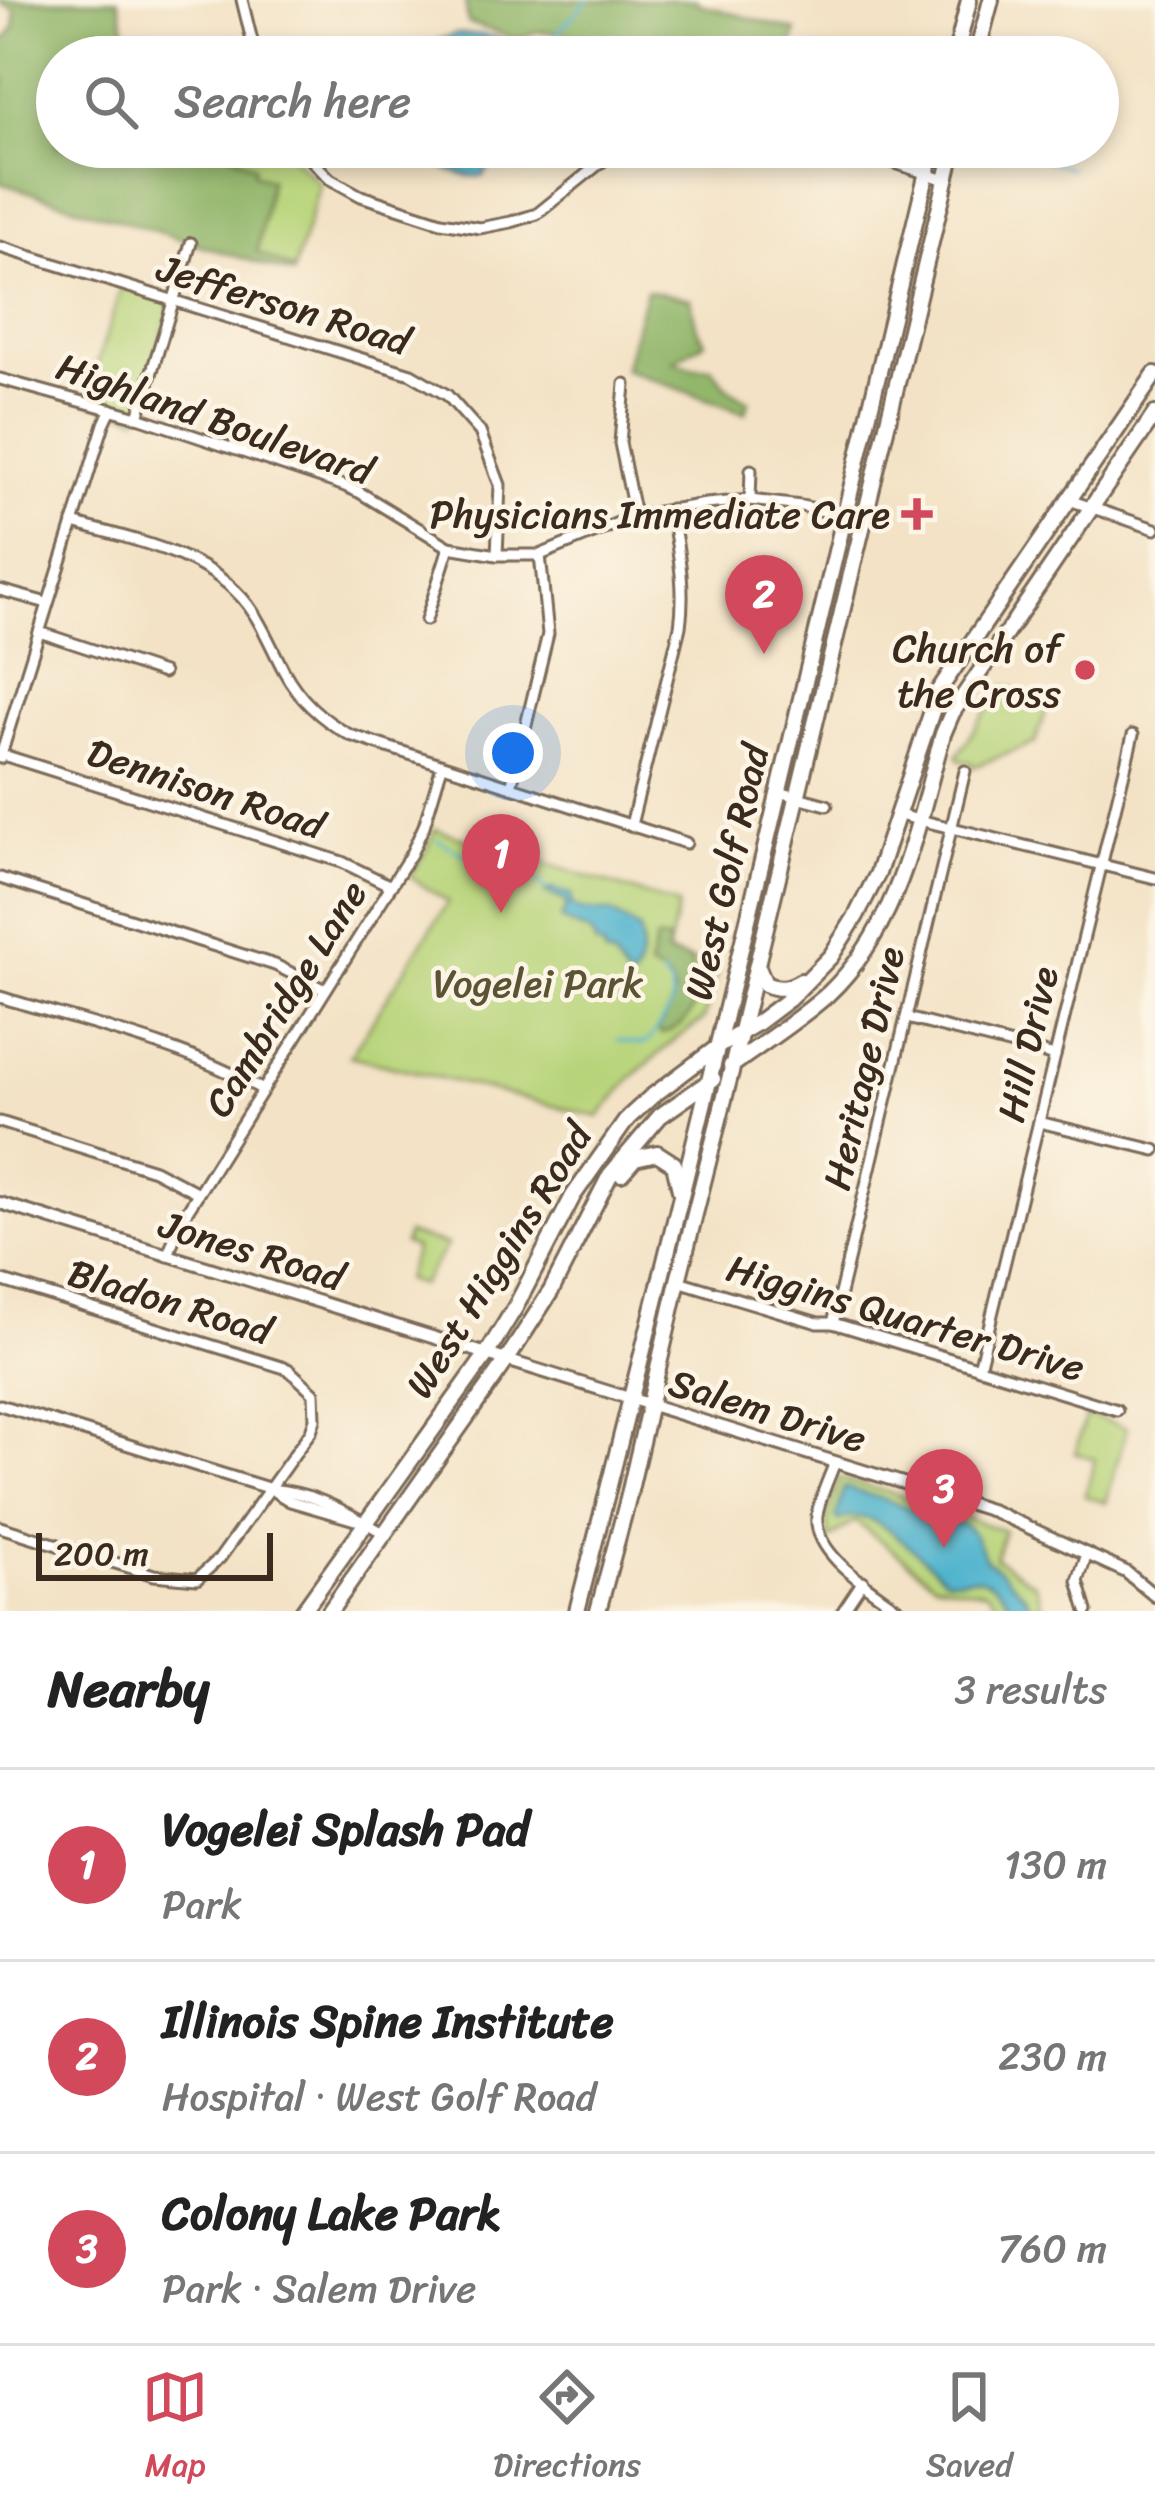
<!DOCTYPE html>
<meta charset="utf-8">
<style>
:root{--surface:#fff;--page:#f6f6f6;--text:#222;--muted:#767676;--line:#e0e0e0;--accent:#d1495b}
body{margin:0;font-family:Sriracha,sans-serif;background:var(--page);color:var(--text)}
.scale{position:absolute;left:36px;bottom:30px;width:237px;box-sizing:border-box;padding-left:12px;border:6px solid #3b2a1e;border-top:0;font-size:33px;line-height:42px;white-space:nowrap;color:#3b2a1e;-webkit-text-stroke:9px #fcf5e5;paint-order:stroke}
.you{position:absolute;left:513px;top:753px;width:42px;height:42px;margin:-30px;border:9px solid #fff;border-radius:50%;background:#1a73e8;box-shadow:0 0 0 18px #1a73e833}
.badge{display:grid;place-items:center;width:78px;height:78px;border-radius:50%;background:var(--accent);color:#fff;font-size:39px;font-weight:700}
.pin{position:absolute;translate:-50% -99px;filter:drop-shadow(0 3px 6px #0008)}
.pin::after{content:'';position:absolute;top:63px;width:42px;height:36px;background:inherit;clip-path:polygon(0 0,100% 0,50% 100%)}
.list{margin:0;padding:0;list-style:none}
h2{display:flex;justify-content:space-between;align-items:center;height:156px;margin:0;padding:0 48px;font-size:51px}
h2 small{font-size:39px;font-weight:400;color:var(--muted)}
.list li{display:grid;grid-template-columns:78px 1fr auto;gap:36px;align-items:center;box-sizing:border-box;height:192px;padding:0 48px;border-top:3px solid var(--line)}
.list b{display:block;font-size:45px;white-space:nowrap}
.list p{margin:0;font-size:39px;white-space:nowrap;color:var(--muted)}
.list em{font-size:39px;font-style:normal;color:var(--muted)}
.icon{flex:none;width:66px;height:66px;fill:none;stroke:currentColor;stroke-width:2;stroke-linecap:round;stroke-linejoin:round}
.map{position:relative;flex:none;width:1155px;height:1611px;overflow:hidden}
.search{position:absolute;background:var(--surface);box-shadow:0 6px 18px #0003;left:36px;right:36px;top:36px;height:132px;display:flex;align-items:center;gap:30px;box-sizing:border-box;padding:0 42px;border-radius:66px;color:var(--muted);font-size:45px}
.sheet{height:732px;background:var(--surface)}
nav{display:flex;justify-content:space-around;align-items:center;box-sizing:border-box;height:168px;border-top:3px solid var(--line);background:var(--surface);font-size:33px;color:var(--muted)}
nav a{display:grid;justify-items:center;gap:6px}
nav .on{color:var(--accent)}
.map>svg:first-child{display:block}
.green{fill:#b8d47a;stroke:#7a7f4c;stroke-width:3}
.forest{fill:#92b66a;stroke:#667044;stroke-width:3}
.water{fill:#4fb4ce;stroke:#456f76;stroke-width:3}
.lines{fill:none;stroke-linecap:round;stroke-linejoin:round}
.stream{stroke:#4fb4ce;stroke-width:3}
.minor-casing{stroke:#7b6a58;stroke-width:15}
.tertiary-casing{stroke:#7b6a58;stroke-width:16}
.primary-casing{stroke:#7b6a58;stroke-width:20}
.minor{stroke:#fff;stroke-width:9}
.tertiary{stroke:#fff;stroke-width:10}
.primary{stroke:#fff;stroke-width:14}
.poi-dot{fill:#d1495b;stroke:#fcf5e5;stroke-width:4.5}
.labels{text-anchor:middle;stroke-width:9;stroke-linejoin:round;paint-order:stroke}
.street-label{font-size:39px;fill:#3b2a1e;stroke:#fcf5e5}
.poi-label{font-size:39px;fill:#3b2a1e;stroke:#fcf5e5;text-anchor:end}
.park-label{font-size:39px;fill:#5a5435;stroke:#fcf5e5}
</style>
<div class="map">
<svg width="1155" height="1611" viewBox="0 0 1155 1611">
<rect width="100%" height="100%" fill="#fcf5e5"/>
<filter id="ink" filterUnits="userSpaceOnUse"><feTurbulence type="fractalNoise" baseFrequency=".00833" numOctaves="2"/><feDisplacementMap in="SourceGraphic" scale="24" xChannelSelector="R" yChannelSelector="G"/><feConvolveMatrix kernelMatrix="1 2 1 2 8 2 1 2 1" color-interpolation-filters="sRGB"/></filter>
<filter id="wash" filterUnits="userSpaceOnUse"><feTurbulence type="fractalNoise" baseFrequency=".004" numOctaves="4" result="noise"/><feDisplacementMap in="SourceGraphic" scale="48" xChannelSelector="R" yChannelSelector="G"/><feGaussianBlur stdDeviation="2.7" result="paint"/><feColorMatrix in="noise" values="0 0 0 0 0 0 0 0 0 0 0 0 0 0 0 0 0 1.4 0 .05"/><feComposite in="paint" operator="in"/></filter>
<g filter="url(#wash)">
<rect width="100%" height="100%" fill="#f3e2c5"/>
<g class="green">
<polygon points="230,147 282,147 320,184 294,270 257,253 270,180 254,174 253,166 230,152"/>
<polygon points="122,285 172,301 138,417 85,402"/>
<polygon points="1003,686 1049,701 1035,743 973,767 971,762 961,761 957,756"/>
<polygon points="435,829 678,905 667,953 718,968 704,1019 676,1039 631,1078 599,1117 350,1056 448,902 410,877 429,845"/>
<polygon points="407,1234 447,1245 421,1285 405,1280 415,1248 404,1244"/>
<polygon points="1086,1415 1127,1428 1106,1503 1085,1496 1095,1459 1075,1453"/>
<polygon points="839,1478 918,1501 1004,1531 995,1558 1035,1584 1044,1611 1004,1611 987,1592 935,1583 855,1521 829,1539 827,1519"/>
</g>
<g class="forest">
<path d="M 0,0 L 118,0 L 132,57 L 57,57 L 57,147 L 230,147 L 230,153 L 254,166 L 254,174 L 270,179 L 257,252 L 294,270 L 293,274 L 0,183 L 0,100 L 6,79 L 0,77 L 0,43 C 13,34 16,26 15,10 L 0,3 Z"/>
<polygon points="465,0 697,0 699,4 796,31 790,57 591,57 599,41 555,32 535,32 518,39 468,23"/>
<polygon points="646,290 691,299 696,326 705,342 674,361 694,368 711,367 729,389 749,401 745,413 624,369"/>
<path d="M 656,939 L 669,941 L 667,954 L 690,960 C 698,993 701,1022 661,1034 L 658,1028 C 676,1003 684,982 649,968 Z"/>
</g>
<g class="water">
<path d="M 456,34 C 486,33 512,41 540,51 L 540,57 L 415,57 L 424,45 Z"/>
<path d="M 414,147 L 503,147 L 483,176 C 458,179 433,163 414,147 Z"/>
<path d="M 551,889 L 571,894 L 572,906 L 584,911 L 609,912 L 638,929 C 645,942 641,966 633,979 L 626,977 L 613,958 L 605,955 L 603,948 L 595,944 C 592,925 571,930 561,918 L 567,905 L 562,899 L 545,893 Z"/>
<path d="M 844,1487 L 965,1525 L 974,1534 L 986,1560 L 1003,1573 L 1025,1596 L 1034,1611 L 1013,1611 C 1006,1596 994,1580 976,1578 C 965,1576 957,1581 945,1578 C 922,1559 871,1500 839,1521 L 836,1518 Z"/>
</g>
<g class="lines">
<g class="stream">
<polyline points="540,51 588,0"/>
<polyline points="1046,161 1070,168"/>
<path d="M 438,840 C 448,845 456,851 465,855 C 499,870 517,860 547,890"/>
<polyline points="618,1040 641,1044 649,1041 672,1005 671,987 661,974"/>
</g>
</g>
</g>
<g filter="url(#ink)">
<g class="lines">
<defs>
<g id="minor">
<polyline points="242,0 256,57"/>
<polyline points="299,147 330,179 361,196 441,222 480,228 511,222 537,214 620,147"/>
<polyline points="848,147 945,180"/>
<polyline points="892,147 949,163"/>
<polyline points="0,247 411,374 447,395 480,432 500,485 497,555"/>
<polyline points="0,379 138,417 345,486 359,492 449,547 497,555 540,555 635,516 706,504 750,500 801,506 863,519"/>
<polyline points="625,384 620,443 635,516"/>
<polyline points="138,417 191,243"/>
<polyline points="750,500 751,470"/>
<polyline points="1069,500 1155,529"/>
<path d="M 73,523 C 133,540 208,553 248,605 C 263,625 272,649 284,671 C 299,699 322,720 350,735 L 686,843"/>
<polyline points="0,590 47,603"/>
<polyline points="426,620 449,547"/>
<polyline points="39,632 163,673"/>
<polyline points="0,754 342,862 391,886"/>
<polyline points="0,758 104,424 111,409"/>
<polyline points="511,787 548,634 540,555"/>
<polyline points="779,792 827,805"/>
<polyline points="899,815 1155,878"/>
<path d="M 631,825 L 680,627 C 686,586 678,550 671,509"/>
<polyline points="0,878 275,965 325,990"/>
<path d="M 0,997 C 88,1024 182,1044 263,1090"/>
<polyline points="907,1018 1055,1056"/>
<polyline points="0,1122 154,1170 198,1193"/>
<polyline points="1039,1122 1155,1150"/>
<polyline points="168,1256 179,1224 411,854 424,826 442,766"/>
<polyline points="0,1280 288,1369 314,1393 315,1419 311,1431 220,1558 197,1579 154,1575 0,1527"/>
<polyline points="678,1281 818,1323 833,1323 1117,1410"/>
<polyline points="833,1323 965,771"/>
<polyline points="979,1368 1133,735"/>
<path d="M 0,1405 L 271,1489 C 319,1494 343,1511 384,1533"/>
<path d="M 835,1462 C 829,1479 819,1498 817,1516 C 813,1556 873,1589 901,1611"/>
<polyline points="275,1492 290,1501 355,1520"/>
<polyline points="1087,1554 1078,1581 1087,1611"/>
<polyline points="843,1611 863,1581"/>
</g>
<polyline id="tertiary" points="0,1203 993,1511 1126,1572 1155,1596"/>
<g id="primary">
<polyline points="955,57 969,0"/>
<polyline points="976,57 991,0"/>
<path d="M 757,965 L 765,984 C 779,990 788,989 801,981"/>
<path d="M 731,1066 C 763,1043 799,1020 828,994 C 900,926 917,825 943,734 L 952,713 L 1155,414"/>
<polyline points="621,1174 635,1158 657,1153 674,1164 680,1190"/>
<polyline points="303,1611 486,1355 516,1306 573,1196 628,1118 651,1097 719,1046 757,1023 789,999 831,956 856,916 878,873 939,690 1155,374"/>
<polyline points="330,1611 506,1361 551,1291 610,1175 660,1116 713,1079"/>
<path d="M 577,1611 C 702,1125 815,635 933,147"/>
<polyline points="598,1611 628,1499 678,1281 733,1064 954,147"/>
</g>
</defs>
<use href="#minor" class="minor-casing"/>
<use href="#tertiary" class="tertiary-casing"/>
<use href="#primary" class="primary-casing"/>
<use href="#minor" class="minor"/>
<use href="#tertiary" class="tertiary"/>
<use href="#primary" class="primary"/>
</g>
</g>
<g class="poi-dot">
<path d="M911 496h12v12h12v12h-12v12h-12v-12h-12v-12h12z"/>
<circle cx="1085" cy="670" r="12"/>
</g>
<g class="labels">
<g class="street-label">
<text transform="translate(284 304) rotate(17)" y="14">Jefferson Road</text>
<text transform="translate(215 418) rotate(19)" y="14">Highland Boulevard</text>
<text transform="translate(206 788) rotate(18)" y="14">Dennison Road</text>
<text transform="translate(726 872) rotate(-77)" y="14">West Golf Road</text>
<text transform="translate(285 998) rotate(-58)" y="14">Cambridge Lane</text>
<text transform="translate(1027 1044) rotate(-77)" y="14">Hill Drive</text>
<text transform="translate(863 1068) rotate(-77)" y="14">Heritage Drive</text>
<text transform="translate(252 1250) rotate(17)" y="14">Jones Road</text>
<text transform="translate(498 1260) rotate(-58)" y="14">West Higgins Road</text>
<text transform="translate(170 1301) rotate(17)" y="14">Bladon Road</text>
<text transform="translate(906 1317) rotate(16)" y="14">Higgins Quarter Drive</text>
<text transform="translate(768 1410) rotate(17)" y="14">Salem Drive</text>
</g>
<g class="poi-label">
<text x="890" y="528">Physicians Immediate Care</text>
<text x="1061" y="662">Church of<tspan x="1061" dy="45">the Cross</tspan></text>
</g>
<g class="park-label">
<text x="538" y="997">Vogelei Park</text>
</g>
</g>
</svg>
<div class="scale">200 m</div>
<div class="you"></div>
<div class="pin badge" style="left:501px;top:913px">1</div>
<div class="pin badge" style="left:764px;top:654px">2</div>
<div class="pin badge" style="left:944px;top:1548px">3</div>
<div class="search"><svg class="icon" aria-label="search" viewBox="0 0 24 24"><circle cx="10" cy="10" r="6"/><path d="M15 15l6 6"/></svg>Search here</div>
</div>
<section class="sheet">
<h2>Nearby<small>3 results</small></h2>
<ul class="list">
<li><span class="badge">1</span><div><b>Vogelei Splash Pad</b><p>Park</p></div><em>130 m</em></li>
<li><span class="badge">2</span><div><b>Illinois Spine Institute</b><p>Hospital · West Golf Road</p></div><em>230 m</em></li>
<li><span class="badge">3</span><div><b>Colony Lake Park</b><p>Park · Salem Drive</p></div><em>760 m</em></li>
</ul>
</section>
<nav>
<a class="on"><svg class="icon" aria-label="map" viewBox="0 0 24 24"><path d="M3 6l6-2 6 2 6-2v14l-6 2-6-2-6 2zM9 4v14M15 6v14"/></svg>Map</a>
<a><svg class="icon" aria-label="directions" viewBox="0 0 24 24"><path d="M12 3l9 9-9 9-9-9zM9 14v-3h6M13 9l2 2-2 2"/></svg>Directions</a>
<a><svg class="icon" aria-label="saved" viewBox="0 0 24 24"><path d="M7 4h10v16l-5-4-5 4z"/></svg>Saved</a>
</nav>
